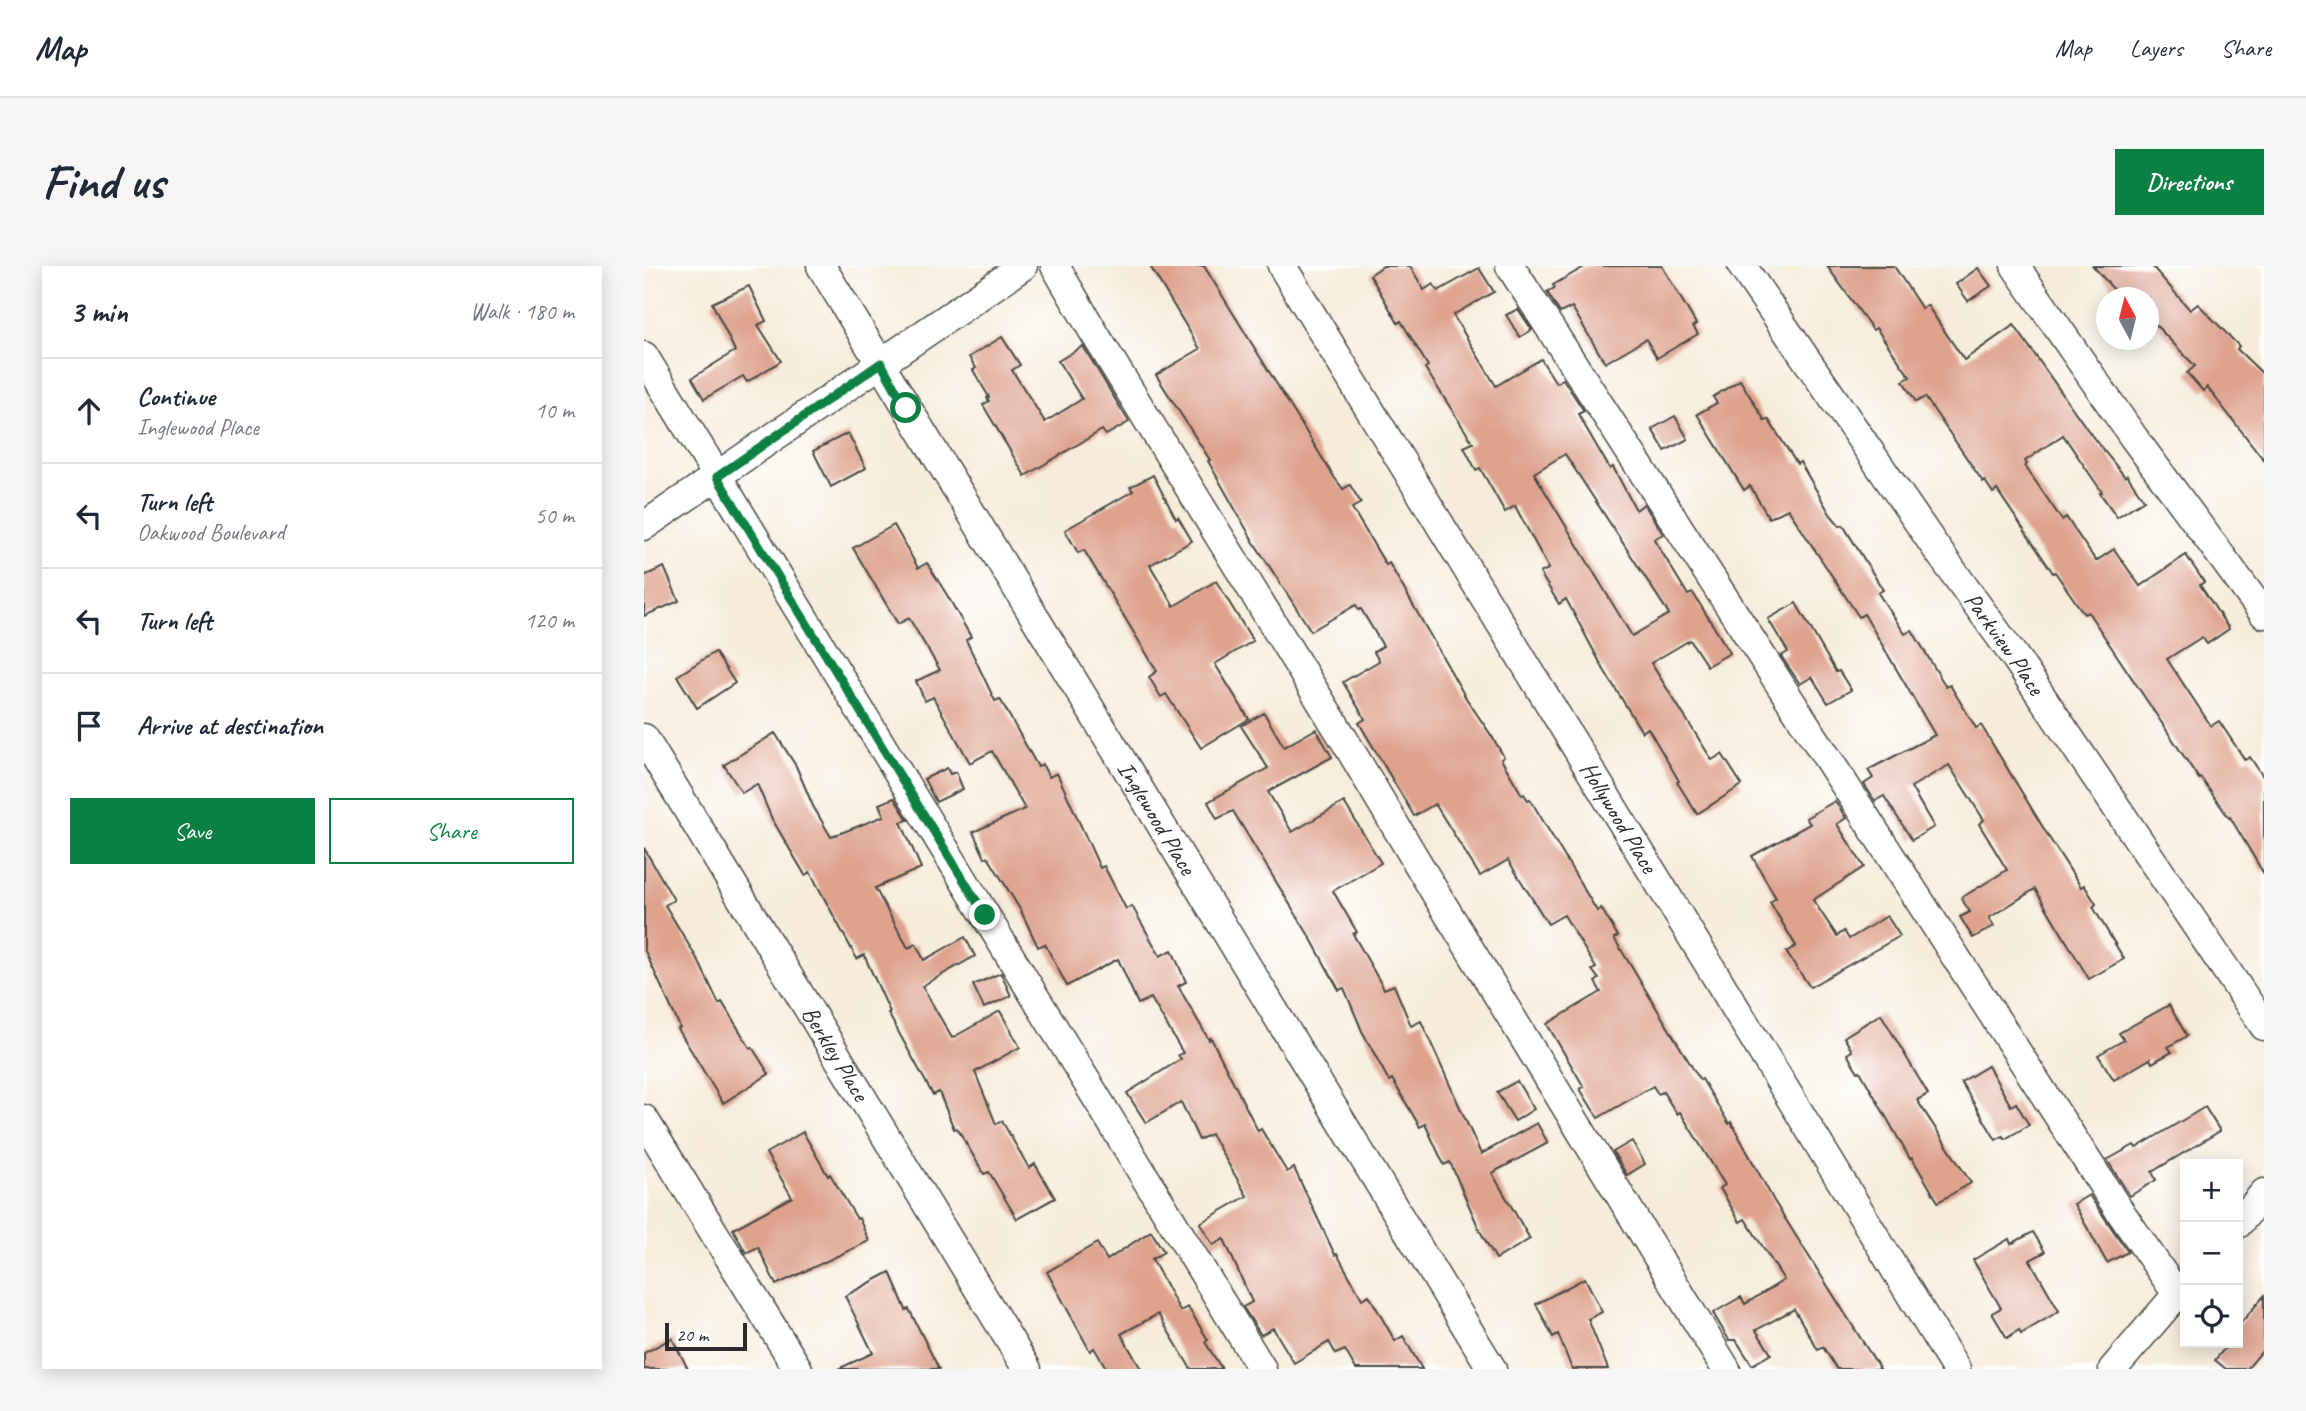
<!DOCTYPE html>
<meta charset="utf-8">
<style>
:root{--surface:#fff;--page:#f6f6f7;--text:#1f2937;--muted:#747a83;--line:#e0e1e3;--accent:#0b8043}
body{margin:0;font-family:Caveat,sans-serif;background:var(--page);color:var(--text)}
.controls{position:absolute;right:21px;bottom:21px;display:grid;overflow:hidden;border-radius:0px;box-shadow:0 4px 18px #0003}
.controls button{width:63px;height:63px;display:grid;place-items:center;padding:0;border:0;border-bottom:2px solid var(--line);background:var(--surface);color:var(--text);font:35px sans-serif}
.compass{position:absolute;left:1452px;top:21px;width:63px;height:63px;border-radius:50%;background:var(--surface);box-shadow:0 4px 18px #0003;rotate:353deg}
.scale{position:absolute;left:21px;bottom:18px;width:82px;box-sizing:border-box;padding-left:7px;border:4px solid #2b2b2b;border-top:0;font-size:19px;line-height:24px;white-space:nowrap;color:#2b2b2b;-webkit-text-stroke:5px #fff;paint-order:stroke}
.stop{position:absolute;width:21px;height:21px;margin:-16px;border:5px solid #0b8043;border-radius:50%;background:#fff}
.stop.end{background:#0b8043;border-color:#fff;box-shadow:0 2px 7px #0008}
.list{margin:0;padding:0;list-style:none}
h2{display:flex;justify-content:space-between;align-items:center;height:91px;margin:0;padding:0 28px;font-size:30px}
h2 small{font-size:23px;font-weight:400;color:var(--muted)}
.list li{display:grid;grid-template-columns:46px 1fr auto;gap:21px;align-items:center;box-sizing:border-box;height:105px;padding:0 28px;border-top:2px solid var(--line)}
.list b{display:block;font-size:26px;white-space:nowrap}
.list p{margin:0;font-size:23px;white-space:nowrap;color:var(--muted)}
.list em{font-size:23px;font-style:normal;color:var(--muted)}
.actions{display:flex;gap:14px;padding:21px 28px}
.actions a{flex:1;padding:16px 0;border:2px solid var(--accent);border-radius:0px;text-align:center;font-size:24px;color:var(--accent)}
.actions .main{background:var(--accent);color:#fff}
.icon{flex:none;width:38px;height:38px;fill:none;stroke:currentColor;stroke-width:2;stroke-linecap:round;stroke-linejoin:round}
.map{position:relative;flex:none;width:1620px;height:1103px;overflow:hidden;border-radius:0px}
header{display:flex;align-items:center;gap:42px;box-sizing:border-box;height:98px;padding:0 35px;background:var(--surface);border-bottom:2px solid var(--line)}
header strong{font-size:33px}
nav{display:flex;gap:38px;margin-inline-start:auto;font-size:24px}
.intro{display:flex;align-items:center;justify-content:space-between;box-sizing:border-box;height:168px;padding:0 42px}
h1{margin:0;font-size:49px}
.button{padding:18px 32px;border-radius:0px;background:var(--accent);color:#fff;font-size:24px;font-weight:700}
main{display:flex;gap:42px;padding:0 42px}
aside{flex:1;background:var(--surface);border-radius:0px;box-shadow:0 4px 18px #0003}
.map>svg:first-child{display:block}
.building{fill:#dea28d;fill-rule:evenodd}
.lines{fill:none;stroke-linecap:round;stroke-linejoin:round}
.minor-casing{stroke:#494845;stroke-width:31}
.minor{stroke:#fff;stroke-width:28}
.route{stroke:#0b8043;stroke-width:9}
.labels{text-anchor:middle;stroke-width:6;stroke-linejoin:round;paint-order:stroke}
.street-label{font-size:24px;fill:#2b2b2b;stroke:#fff}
</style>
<header>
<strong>Map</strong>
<nav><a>Map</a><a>Layers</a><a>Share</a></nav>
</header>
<div class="intro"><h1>Find us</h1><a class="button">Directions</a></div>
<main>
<aside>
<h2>3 min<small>Walk · 180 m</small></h2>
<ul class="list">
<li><svg class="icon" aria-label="ahead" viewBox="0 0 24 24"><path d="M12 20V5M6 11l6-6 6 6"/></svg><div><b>Continue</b><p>Inglewood Place</p></div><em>10 m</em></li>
<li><svg class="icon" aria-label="left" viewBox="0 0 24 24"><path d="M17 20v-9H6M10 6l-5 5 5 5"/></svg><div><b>Turn left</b><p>Oakwood Boulevard</p></div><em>50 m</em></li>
<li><svg class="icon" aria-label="left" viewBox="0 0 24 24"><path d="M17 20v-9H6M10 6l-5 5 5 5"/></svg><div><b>Turn left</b></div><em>120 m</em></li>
<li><svg class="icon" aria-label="arrive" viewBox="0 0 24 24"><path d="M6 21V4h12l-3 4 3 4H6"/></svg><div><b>Arrive at destination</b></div></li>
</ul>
<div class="actions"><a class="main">Save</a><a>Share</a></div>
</aside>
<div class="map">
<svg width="1620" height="1103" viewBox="0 0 1620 1103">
<rect width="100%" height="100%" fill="#fff"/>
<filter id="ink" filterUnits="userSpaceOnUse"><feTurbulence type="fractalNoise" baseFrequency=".0143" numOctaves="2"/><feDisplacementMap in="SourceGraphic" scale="14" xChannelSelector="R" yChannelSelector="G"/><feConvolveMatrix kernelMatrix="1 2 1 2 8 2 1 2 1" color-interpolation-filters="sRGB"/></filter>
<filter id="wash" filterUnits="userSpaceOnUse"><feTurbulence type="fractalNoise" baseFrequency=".00686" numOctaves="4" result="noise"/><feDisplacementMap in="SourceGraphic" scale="28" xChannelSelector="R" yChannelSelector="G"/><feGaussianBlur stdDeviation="1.57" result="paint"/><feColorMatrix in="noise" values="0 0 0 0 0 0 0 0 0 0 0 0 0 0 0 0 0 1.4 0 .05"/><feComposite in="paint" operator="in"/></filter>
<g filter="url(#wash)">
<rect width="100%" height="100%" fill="#f6ecd9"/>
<g id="blocks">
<g class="building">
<polygon points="506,0 560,0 690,211 699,223 706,219 717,237 708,242 742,299 745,297 822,432 849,472 860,491 857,493 878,529 880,528 884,534 886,533 953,645 957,642 974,670 970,672 1056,814 1058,813 1085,858 1087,856 1130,935 1236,1103 1193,1103 1179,1081 1174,1084 1150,1043 1112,1064 1127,1088 1108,1099 1092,1074 1085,1074 1069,1047 1097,1031 1101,1038 1140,1014 1101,953 1096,956 1076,922 1081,919 1036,846 1033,848 1019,826 1014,828 1009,820 954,852 936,823 940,821 903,758 957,726 951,716 955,713 948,704 952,702 920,649 904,658 864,594 836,610 791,538 770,550 715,457 721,453 699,416 735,395 730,386 739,380 717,343 715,344 712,339 667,365 609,275 564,195 566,194 512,109 556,83"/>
<path d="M 739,0 L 766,0 L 780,24 L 789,18 L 794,25 L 835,2 L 850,26 L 809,49 L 852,120 L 897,93 L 912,117 L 919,113 L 940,145 L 934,148 L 966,203 L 969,201 L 992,244 L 1000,238 L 1019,268 L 1010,273 L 1044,329 L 1049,327 L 1086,387 L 1063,400 L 1046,374 L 1007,397 L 1068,494 L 1078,488 L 1098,519 L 1053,548 L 1033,516 L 1035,515 L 1004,462 L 998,466 L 960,404 L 922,333 L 915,338 L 896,307 L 904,303 L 903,299 L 871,240 L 861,246 L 836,202 L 832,204 L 820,181 L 829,177 L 781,102 L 784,100 L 757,55 L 754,57 L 726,9 ZM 921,188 L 1025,348 L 988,370 L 890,207 Z"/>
<polygon points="942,0 1018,0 1052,58 1049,60 1054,68 1013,92 1002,73 961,97 928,41 916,47 903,26 911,22 909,19"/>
<polygon points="1183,0 1250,0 1278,43 1283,39 1320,94 1370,59 1448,170 1481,211 1483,209 1500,234 1473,251 1456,227 1458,226 1419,169 1381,195 1383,198 1381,200 1418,254 1422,251 1452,295 1470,283 1496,320 1542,289 1560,316 1556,319 1585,363 1563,378 1558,371 1523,393 1567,460 1575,455 1601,494 1606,491 1620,512 1620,608 1586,551 1585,552 1557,512 1555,513 1444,346 1440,348 1411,306 1409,307 1353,224 1349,227 1341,215 1339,216 1281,131 1272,136 1259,115 1266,111 1232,62 1229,64"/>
<polygon points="1449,0 1508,0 1546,44 1554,38 1595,80 1593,83 1620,109 1620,194 1563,121 1559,125 1543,107 1551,100 1504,51 1504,32 1477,32"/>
<polygon points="1334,2 1347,20 1324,35 1312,18"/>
<polygon points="105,20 122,55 114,59 137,95 103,116 99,110 60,133 48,112 91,85 68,37"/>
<polygon points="874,43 888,64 876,71 862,49"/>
<polygon points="358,71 376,99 368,104 401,156 438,133 414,95 439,80 485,156 462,169 458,164 381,210 339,139 345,135 343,132 345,131 329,104 332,102 325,91"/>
<polygon points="1096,114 1121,155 1124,153 1153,198 1156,196 1186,248 1196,260 1199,259 1239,324 1234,327 1261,368 1268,364 1302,421 1306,419 1332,462 1337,459 1406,573 1437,621 1440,619 1452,638 1449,641 1480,693 1445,713 1391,623 1345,652 1350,660 1329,672 1316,651 1326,646 1317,632 1363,604 1335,558 1340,554 1305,499 1267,521 1290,561 1268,574 1240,530 1231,535 1220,518 1229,512 1224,504 1291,469 1220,348 1215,351 1144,243 1125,252 1106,220 1100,224 1053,148 1073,137 1069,131"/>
<polygon points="1031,150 1044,173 1021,185 1008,163"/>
<polygon points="204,167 222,202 187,221 169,185"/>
<polygon points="509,209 532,253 534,251 548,275 506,299 530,340 572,315 609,375 571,398 605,453 557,482 522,428 517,431 505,411 513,405 440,284 434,287 421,264 489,225 486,221"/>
<polygon points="250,259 274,302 283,297 303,329 327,371 322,374 351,435 356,433 394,501 398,498 405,511 413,507 456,602 460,600 482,643 488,640 516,690 528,684 542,716 534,720 565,774 567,772 614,865 617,863 643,906 650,902 691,989 693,988 718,1033 725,1029 751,1075 759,1070 778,1103 712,1103 701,1084 692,1088 685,1076 650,1097 629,1062 617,1069 599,1041 608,1036 580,973 569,979 556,957 603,930 567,868 555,874 537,836 502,857 483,827 537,793 534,789 539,787 507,732 494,738 474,693 423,720 401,678 394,681 377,645 344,591 341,592 329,566 381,543 348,485 326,497 289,431 281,435 272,415 296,404 265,352 254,358 209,282"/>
<polygon points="20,301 35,335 0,350 0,310"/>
<polygon points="1152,337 1192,406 1195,405 1207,424 1184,437 1168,411 1156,418 1137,390 1144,386 1124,353"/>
<polygon points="71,386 91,417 53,442 33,410"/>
<polygon points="620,447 640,481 672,463 688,491 624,526 648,566 700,536 737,597 689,625 713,666 709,668 740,723 750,719 767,760 777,755 837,888 893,857 904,877 848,907 886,973 852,993 836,965 806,896 800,899 781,858 776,861 748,813 745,815 718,765 700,722 695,724 667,673 589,545 573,553 564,536 624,502 597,460"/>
<polygon points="131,467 152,500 169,540 187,571 240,550 235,538 250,532 264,554 257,556 277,602 231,622 264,682 272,678 280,694 321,671 331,690 278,720 308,772 356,745 376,781 331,806 352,858 358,855 385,902 391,898 411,932 373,953 345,906 340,908 313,862 310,863 295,826 289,829 244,747 246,746 220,689 213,693 166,606 161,609 128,553 113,518 98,527 80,499"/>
<polygon points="303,502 306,508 312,506 319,523 292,536 280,513"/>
<polygon points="1191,535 1202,552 1193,558 1220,601 1169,634 1193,670 1200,665 1205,673 1243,650 1256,670 1166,721 1142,686 1152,680 1126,636 1132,632 1108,590 1166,558 1162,552"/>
<polygon points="0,582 30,634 21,639 55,696 75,738 78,736 106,782 108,781 125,808 79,837 34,763 36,761 0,683"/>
<polygon points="357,707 367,730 340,742 329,719"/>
<polygon points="1525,739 1543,770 1524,781 1528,786 1508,797 1506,793 1470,814 1454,789 1480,774 1475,767"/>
<polygon points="1237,748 1284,828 1273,834 1327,917 1294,936 1268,892 1266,893 1216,805 1214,806 1203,788 1208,785 1200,771"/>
<polygon points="1344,800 1367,840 1372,837 1385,859 1361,873 1359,870 1352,874 1317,816"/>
<polygon points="873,815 890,843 871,855 853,826"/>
<polygon points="1561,841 1576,865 1508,906 1512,914 1486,930 1463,894 1490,879 1492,882"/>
<polygon points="159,866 184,910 186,908 213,953 215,952 225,975 132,1019 114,981 102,987 89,963 148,931 122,887"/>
<polygon points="988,875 1001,898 983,909 969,886"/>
<polygon points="1445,929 1484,986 1463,997 1430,938"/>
<polygon points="507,965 520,986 508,993 536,1045 544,1041 564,1074 561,1076 578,1103 547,1103 514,1048 477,1068 497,1103 463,1103 450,1082 446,1085 403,1006 453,977 463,994"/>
<polygon points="1389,966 1401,986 1386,994 1415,1045 1377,1068 1375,1064 1363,1072 1348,1047 1357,1042 1329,994 1365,973 1367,978"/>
<polygon points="246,1006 262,1044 265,1043 295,1103 194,1103 229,1087 201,1030"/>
<polygon points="941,1012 958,1046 944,1053 964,1103 928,1103 914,1068 909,1071 892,1038"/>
<polygon points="1620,1030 1620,1083 1603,1103 1582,1103 1571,1094 1585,1077 1594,1077 1594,1060"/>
<polygon points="28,1072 44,1103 0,1103 0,1087"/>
</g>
</g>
</g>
<g filter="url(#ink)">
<use href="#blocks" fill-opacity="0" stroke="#494845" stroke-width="2"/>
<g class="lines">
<defs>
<g id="minor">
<path id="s1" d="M 177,0 L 848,1103"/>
<polyline points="411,0 449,65 701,475 789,623 1082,1103"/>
<path id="s2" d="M 638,0 L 1312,1103"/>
<polyline points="866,0 1473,941 1533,1028"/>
<path id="s3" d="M 1098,0 L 1292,282 L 1373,394 L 1620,760"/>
<polyline points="1371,0 1490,172 1620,348"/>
<polyline points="0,90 618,1103"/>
<polyline points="0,260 379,0"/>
<path id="s4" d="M 0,472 L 383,1103"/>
<polyline points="0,853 154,1103"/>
<polyline points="1594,958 1620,927"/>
<polyline points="1469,1103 1541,1019"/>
</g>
</defs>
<use href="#minor" class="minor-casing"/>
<use href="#minor" class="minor"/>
</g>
</g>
<g class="lines" filter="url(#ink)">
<polyline class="route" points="262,142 237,97 73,211 341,649"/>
</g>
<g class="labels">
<g class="street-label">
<text dy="8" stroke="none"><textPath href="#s3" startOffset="460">Parkview Place</textPath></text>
<text dy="8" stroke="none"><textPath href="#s1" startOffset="646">Inglewood Place</textPath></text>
<text dy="8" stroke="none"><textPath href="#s2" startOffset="646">Hollywood Place</textPath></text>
<text dy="8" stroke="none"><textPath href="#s4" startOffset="369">Berkley Place</textPath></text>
</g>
</g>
</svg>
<div class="controls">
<button>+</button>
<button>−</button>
<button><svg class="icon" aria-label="locate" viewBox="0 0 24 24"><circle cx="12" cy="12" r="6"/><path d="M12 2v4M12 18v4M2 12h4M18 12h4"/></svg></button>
</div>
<svg class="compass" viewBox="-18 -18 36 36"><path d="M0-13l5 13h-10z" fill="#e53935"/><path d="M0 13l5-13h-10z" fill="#747a83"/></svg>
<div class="scale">20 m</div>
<div class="stop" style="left:262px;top:142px"></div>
<div class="stop end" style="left:341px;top:649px"></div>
</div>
</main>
